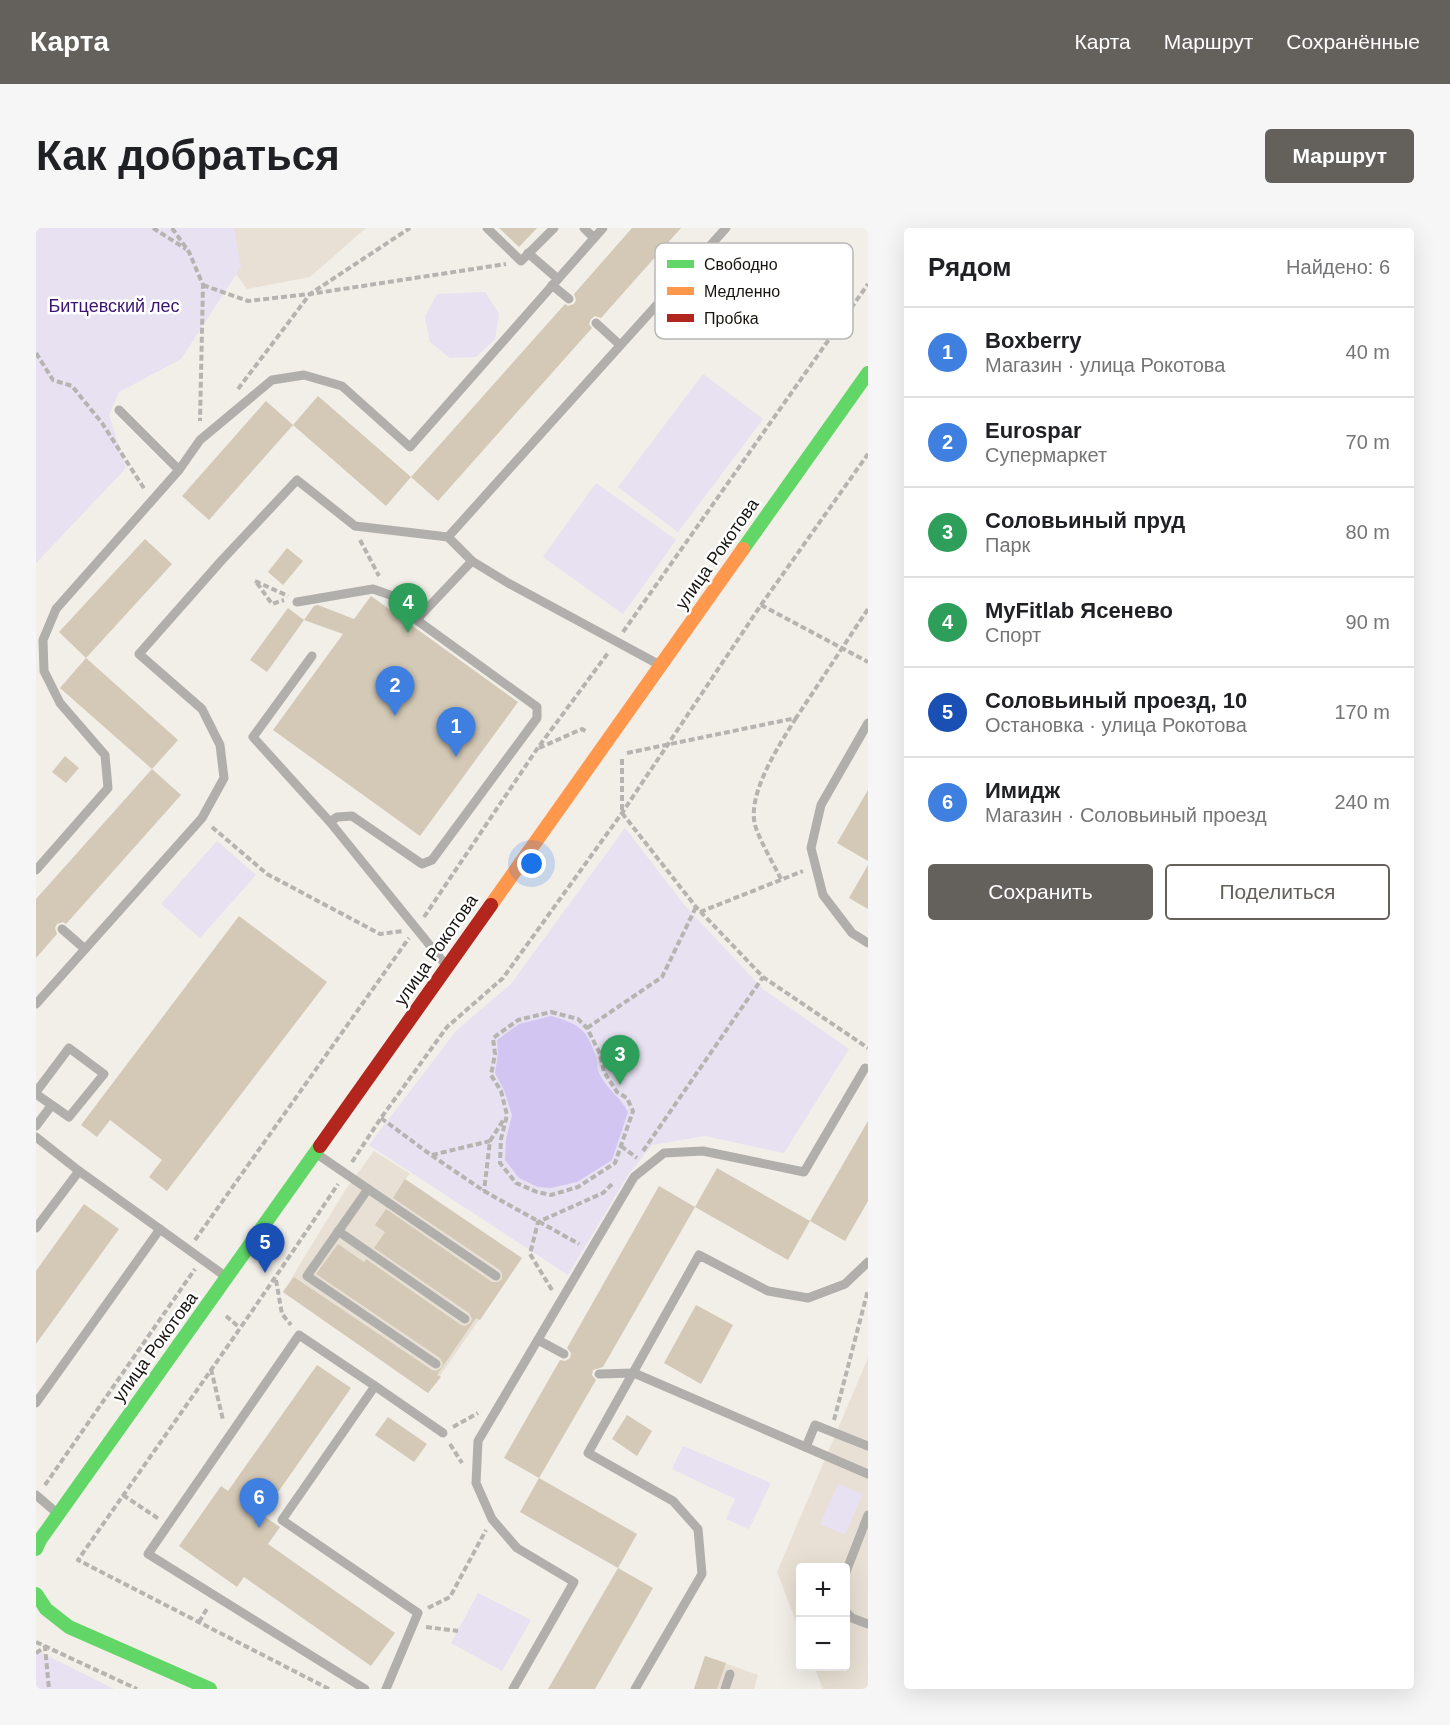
<!DOCTYPE html>
<html lang="ru">
<meta charset="utf-8">
<style>
:root{--surface:#fff;--page:#f6f6f6;--text:#202124;--muted:#757577;--line:#e0e0e0;--accent:#64605c}
body{margin:0;font-family:Helvetica,sans-serif;background:var(--page);color:var(--text)}
.controls{position:absolute;right:18px;bottom:18px;display:grid;overflow:hidden;border-radius:6px;box-shadow:0 6px 24px #0002}
.controls button{width:54px;height:54px;display:grid;place-items:center;padding:0;border:0;border-bottom:2px solid var(--line);background:var(--surface);color:var(--text);font:30px sans-serif}
.you{position:absolute;left:496px;top:636px;width:21px;height:21px;margin:-15px;border:4px solid #fff;border-radius:50%;background:#1a73e8;box-shadow:0 0 0 9px #1a73e833}
.badge{display:grid;place-items:center;width:39px;height:39px;border-radius:50%;background:var(--accent);color:#fff;font-size:20px;font-weight:700}
.pin{position:absolute;translate:-50% -50px;filter:drop-shadow(0 2px 3px #0008)}
.pin::after{content:'';position:absolute;top:32px;width:21px;height:18px;background:inherit;clip-path:polygon(0 0,100% 0,50% 100%)}
.list{margin:0;padding:0;list-style:none}
h2{display:flex;justify-content:space-between;align-items:center;height:78px;margin:0;padding:0 24px;font-size:26px}
h2 small{font-size:20px;font-weight:400;color:var(--muted)}
.list li{display:grid;grid-template-columns:39px 1fr auto;gap:18px;align-items:center;box-sizing:border-box;height:90px;padding:0 24px;border-top:2px solid var(--line)}
.list b{display:block;font-size:22px;white-space:nowrap}
.list p{margin:0;font-size:20px;white-space:nowrap;color:var(--muted)}
.list em{font-size:20px;font-style:normal;color:var(--muted)}
.actions{display:flex;gap:12px;padding:18px 24px}
.actions a{flex:1;padding:14px 0;border:2px solid var(--accent);border-radius:6px;text-align:center;font-size:21px;color:var(--accent)}
.actions .main{background:var(--accent);color:#fff}
.map{position:relative;flex:none;width:832px;height:1461px;overflow:hidden;border-radius:6px}
header{display:flex;align-items:center;gap:36px;box-sizing:border-box;height:84px;padding:0 30px;background:var(--accent);color:#fff}
header strong{font-size:28px}
nav{display:flex;gap:33px;margin-inline-start:auto;font-size:21px}
.intro{display:flex;align-items:center;justify-content:space-between;box-sizing:border-box;height:144px;padding:0 36px}
h1{margin:0;font-size:42px}
.button{padding:15px 27px;border-radius:6px;background:var(--accent);color:#fff;font-size:21px;font-weight:700}
main{display:flex;gap:36px;padding:0 36px}
aside{flex:1;background:var(--surface);border-radius:6px;box-shadow:0 6px 24px #0002}
.map>svg:first-child{display:block}
.built{fill:#e8e0d4}
.green{fill:#e7e1f1}
.water{fill:#d2c5f1}
.building{fill:#d4c9b6}
.lines{fill:none;stroke-linecap:round;stroke-linejoin:round}
.path{stroke:#b6b4b1;stroke-width:4;stroke-dasharray:6 3;stroke-linecap:butt}
.lane{stroke:#b1afac;stroke-width:9}
.fast{stroke:#63d668;stroke-width:14}
.slow{stroke:#ff974d;stroke-width:14}
.jam{stroke:#b3261e;stroke-width:14}
.labels{text-anchor:middle;stroke-width:5;stroke-linejoin:round;paint-order:stroke}
.park-label{font-size:18px;fill:#3c1572;stroke:#fff}
.street-label{font-size:18px;fill:#171410;stroke:#fff}
.key{fill:#fff;stroke:#b9b8b7;stroke-width:1.5}
.key-label{font-size:16px;fill:#171410}
</style>
<header>
<strong>Карта</strong>
<nav><a>Карта</a><a>Маршрут</a><a>Сохранённые</a></nav>
</header>
<div class="intro"><h1>Как добраться</h1><a class="button">Маршрут</a></div>
<main>
<div class="map">
<svg width="832" height="1461" viewBox="0 0 832 1461">
<rect width="100%" height="100%" fill="#f2eee8"/>
<g class="built">
<polygon points="166,0 330,0 274,49 211,61"/>
<polygon points="338,923 374,946 369,951 474,1047 392,1165 247,1064 310,961"/>
<polygon points="832,1130 832,1461 787,1461 778,1439 810,1438 810,1340 764,1340 764,1404 741,1344"/>
<polygon points="669,1428 722,1447 718,1461 658,1461"/>
</g>
<g class="green">
<polygon points="0,0 198,0 205,39 145,131 83,164 73,187 90,240 0,335"/>
<polygon points="449,64 463,86 459,111 440,129 414,130 394,114 389,89 401,66"/>
<polygon points="667,146 727,191 642,304 582,259"/>
<polygon points="560,255 640,312 587,386 507,329"/>
<polygon points="589,600 650,679 728,762 813,821 748,925 669,908 616,917 592,947 532,1047 333,917 420,803 475,756"/>
<polygon points="181,613 220,647 164,710 125,676"/>
<polygon points="647,1218 735,1255 713,1301 690,1291 699,1271 636,1241"/>
<polygon points="802,1256 827,1266 809,1307 784,1296"/>
<polygon points="442,1365 495,1392 466,1443 415,1415"/>
<polygon points="0,1422 78,1461 0,1461"/>
</g>
<path class="water" d="M 515,788 C 542,796 551,800 560,829 C 561,835 561,842 564,847 C 572,862 585,870 592,884 L 576,932 L 541,954 L 515,960 L 502,959 L 483,950 L 469,932 L 470,911 L 476,887 L 468,862 L 459,845 L 462,826 L 461,812 L 483,796 Z"/>
<g class="building">
<polygon points="463,0 501,0 483,19"/>
<polygon points="596,0 645,0 565,90 559,88 555,91 553,96 556,100 402,273 375,249 529,76 532,78 538,76 540,72 538,66"/>
<polygon points="282,168 375,249 350,278 257,197"/>
<polygon points="230,173 257,197 173,292 146,268"/>
<polygon points="109,311 136,336 50,430 23,404"/>
<polygon points="251,320 267,333 247,357 232,344"/>
<polygon points="335,368 482,474 384,608 237,502 307,406 268,392 278,378 282,377 318,391"/>
<polygon points="252,380 268,392 231,444 214,432"/>
<polygon points="50,430 142,512 116,541 24,460"/>
<polygon points="29,528 43,540 30,555 16,544"/>
<polygon points="116,541 145,567 30,696 27,694 21,696 19,700 21,706 0,730 0,671"/>
<polygon points="832,562 832,633 801,615"/>
<polygon points="832,637 832,681 813,670"/>
<polygon points="203,688 291,754 131,963 113,949 126,932 74,892 61,909 45,897"/>
<polygon points="832,893 832,973 809,1013 774,993"/>
<polygon points="681,940 774,993 752,1032 659,979"/>
<polygon points="369,951 486,1030 444,1092 440,1090 401,1147 405,1149 392,1165 247,1064 258,1049 396,1142 400,1143 405,1140 407,1136 404,1130 280,1046 302,1016 328,1034 330,1031 425,1097 429,1098 434,1095 436,1091 433,1085 338,1020 349,1004 339,997 350,981 456,1054 462,1054 466,1051 466,1046 464,1042 357,970"/>
<polygon points="623,958 659,979 567,1139 557,1142 556,1147 560,1152 503,1250 468,1230 524,1132 529,1133 534,1130 535,1125 531,1120"/>
<polygon points="48,976 83,1001 0,1116 0,1043"/>
<polygon points="660,1077 697,1097 665,1156 628,1135"/>
<polygon points="281,1137 315,1160 226,1287 244,1299 232,1316 359,1405 335,1438 208,1349 201,1359 143,1318 185,1258 192,1263"/>
<polygon points="591,1187 616,1203 601,1228 576,1211"/>
<polygon points="352,1189 391,1216 378,1234 339,1207"/>
<polygon points="503,1250 601,1306 582,1340 484,1284"/>
<polygon points="582,1340 617,1360 559,1461 512,1461"/>
<polygon points="669,1428 690,1435 681,1461 658,1461"/>
</g>
<g class="lines">
<g class="path">
<polyline points="117,0 150,21"/>
<polyline points="136,0 153,24 167,57 164,193"/>
<polyline points="167,57 212,73 274,66 470,36"/>
<polyline points="0,125 17,152 36,158 66,195 109,262"/>
<polyline points="202,161 274,66 374,0"/>
<polyline points="324,312 343,348"/>
<polyline points="219,353 252,368"/>
<polyline points="221,355 236,376 248,372"/>
<polyline points="725,377 832,434"/>
<polyline points="587,404 832,56"/>
<polyline points="503,520 546,501 551,504"/>
<polyline points="591,525 760,490 832,381"/>
<polyline points="586,531 586,585 660,679 727,749 832,820"/>
<polyline points="176,599 231,646 344,706 367,703"/>
<path d="M 745,651 C 738,637 723,611 719,597 C 711,565 744,516 760,490"/>
<polyline points="664,684 767,643"/>
<polyline points="388,689 501,521 572,425"/>
<polygon points="515,784 542,791 551,800 564,826 568,844 581,864 591,870 597,883 579,935 542,959 515,967 501,964 480,955 464,935 465,911 471,887 465,863 455,847 459,826 457,810 482,792"/>
<polyline points="551,800 626,749 660,679"/>
<polyline points="345,890 395,927 448,963 543,1016"/>
<polyline points="454,913 468,891"/>
<polyline points="585,918 601,930"/>
<polyline points="607,923 727,749"/>
<polyline points="396,927 454,913 448,963"/>
<polyline points="316,934 345,890 411,799 467,750 586,585 725,377 832,226"/>
<polyline points="159,1012 373,710"/>
<polyline points="240,1052 246,1086 255,1097"/>
<polyline points="516,1062 494,1026 502,994 567,965 577,955"/>
<polyline points="190,1088 203,1099"/>
<polyline points="175,1141 187,1192"/>
<polyline points="798,1192 832,1062"/>
<polyline points="417,1199 442,1185"/>
<polyline points="414,1216 426,1235"/>
<polyline points="9,1257 159,1041"/>
<polyline points="87,1267 123,1291"/>
<polyline points="392,1380 414,1369 450,1302"/>
<polyline points="163,1394 172,1379"/>
<polyline points="390,1399 422,1403"/>
<polyline points="0,1414 101,1461"/>
<polyline points="0,1425 9,1419 13,1461"/>
<path d="M 293,1461 L 42,1332 C 129,1207 218,1083 302,956"/>
</g>
<g class="lane">
<polyline points="451,0 485,33 518,0"/>
<polyline points="548,0 558,10"/>
<polyline points="492,25 522,51"/>
<polyline points="516,57 533,71"/>
<polyline points="560,95 584,117"/>
<polyline points="83,182 143,242"/>
<polyline points="412,309 436,333 472,355 622,436"/>
<polyline points="261,374 337,361 357,368 384,388"/>
<polyline points="276,428 217,509 294,594 409,736"/>
<polyline points="832,495 785,577 775,620 787,667 816,705 832,715"/>
<polyline points="294,594 301,589 316,588 386,636 396,632 501,490 501,479 382,393 384,388 436,333"/>
<polyline points="0,642 72,560 69,527 24,475 8,443 7,412 20,381 143,242 164,212 236,152 268,147 306,158 374,219 567,0"/>
<polyline points="26,701 49,721"/>
<polyline points="0,776 166,590 188,550 184,517 166,481 103,426 186,332 261,252 319,298 412,309 690,0"/>
<polyline points="0,864 33,820 68,846 33,889 0,866"/>
<polyline points="0,898 15,878"/>
<polyline points="0,909 43,943 189,1048"/>
<polyline points="281,926 332,961 271,1048 400,1136"/>
<polyline points="332,961 460,1048"/>
<polyline points="0,1000 43,943"/>
<polyline points="302,1003 429,1091"/>
<polyline points="502,1112 528,1126"/>
<polyline points="563,1146 598,1145 832,1246"/>
<polyline points="339,1158 407,1205"/>
<polyline points="0,1175 124,1001"/>
<polyline points="770,1219 779,1197 832,1218"/>
<polyline points="0,1267 21,1285"/>
<polyline points="810,1344 832,1287"/>
<polyline points="810,1384 816,1390 832,1396"/>
<polyline points="329,1461 112,1326 263,1107 339,1158 246,1292 382,1385 350,1461"/>
<polyline points="477,1461 538,1354 481,1320 456,1291 440,1255 442,1213 598,949 628,925 667,923 768,944 829,840"/>
<polyline points="599,1461 666,1346 662,1301 637,1273 552,1225 663,1027 732,1063 772,1070 809,1056 832,1034"/>
<polyline points="689,1461 694,1446"/>
</g>
<g class="fast">
<polyline points="707,321 832,145"/>
<polyline points="0,1321 4,1312 284,918"/>
<polyline points="0,1366 10,1381 33,1399 174,1461"/>
</g>
<polyline class="slow" points="455,677 707,321"/>
<polyline class="jam" points="284,918 455,677"/>
</g>
<g class="labels">
<g class="park-label">
<text x="78" y="84">Битцевский лес</text>
</g>
<g class="street-label">
<text transform="translate(681 326) rotate(-55)" y="6">улица Рокотова</text>
<text transform="translate(400 722) rotate(-55)" y="6">улица Рокотова</text>
<text transform="translate(119 1119) rotate(-54)" y="6">улица Рокотова</text>
</g>
</g>
<rect x="619" y="15" width="198" height="96" rx="9" class="key"/>
<rect x="631" y="32" width="27" height="8" fill="#63d668"/>
<rect x="631" y="59" width="27" height="8" fill="#ff974d"/>
<rect x="631" y="86" width="27" height="8" fill="#b3261e"/>
<g class="key-label">
<text x="668" y="42">Свободно</text>
<text x="668" y="69">Медленно</text>
<text x="668" y="96">Пробка</text>
</g>
</svg>
<div class="controls">
<button>+</button>
<button>−</button>
</div>
<div class="you"></div>
<div class="pin badge" style="left:420px;top:529px;background:#3f7fe0">1</div>
<div class="pin badge" style="left:359px;top:488px;background:#3f7fe0">2</div>
<div class="pin badge" style="left:584px;top:857px;background:#2e9e5b">3</div>
<div class="pin badge" style="left:372px;top:405px;background:#2e9e5b">4</div>
<div class="pin badge" style="left:229px;top:1045px;background:#1a4fb4">5</div>
<div class="pin badge" style="left:223px;top:1300px;background:#3f7fe0">6</div>
</div>
<aside>
<h2>Рядом<small>Найдено: 6</small></h2>
<ul class="list">
<li><span class="badge" style="background:#3f7fe0">1</span><div><b>Boxberry</b><p>Магазин · улица Рокотова</p></div><em>40 m</em></li>
<li><span class="badge" style="background:#3f7fe0">2</span><div><b>Eurospar</b><p>Супермаркет</p></div><em>70 m</em></li>
<li><span class="badge" style="background:#2e9e5b">3</span><div><b>Соловьиный пруд</b><p>Парк</p></div><em>80 m</em></li>
<li><span class="badge" style="background:#2e9e5b">4</span><div><b>MyFitlab Ясенево</b><p>Спорт</p></div><em>90 m</em></li>
<li><span class="badge" style="background:#1a4fb4">5</span><div><b>Соловьиный проезд, 10</b><p>Остановка · улица Рокотова</p></div><em>170 m</em></li>
<li><span class="badge" style="background:#3f7fe0">6</span><div><b>Имидж</b><p>Магазин · Соловьиный проезд</p></div><em>240 m</em></li>
</ul>
<div class="actions"><a class="main">Сохранить</a><a>Поделиться</a></div>
</aside>
</main>
